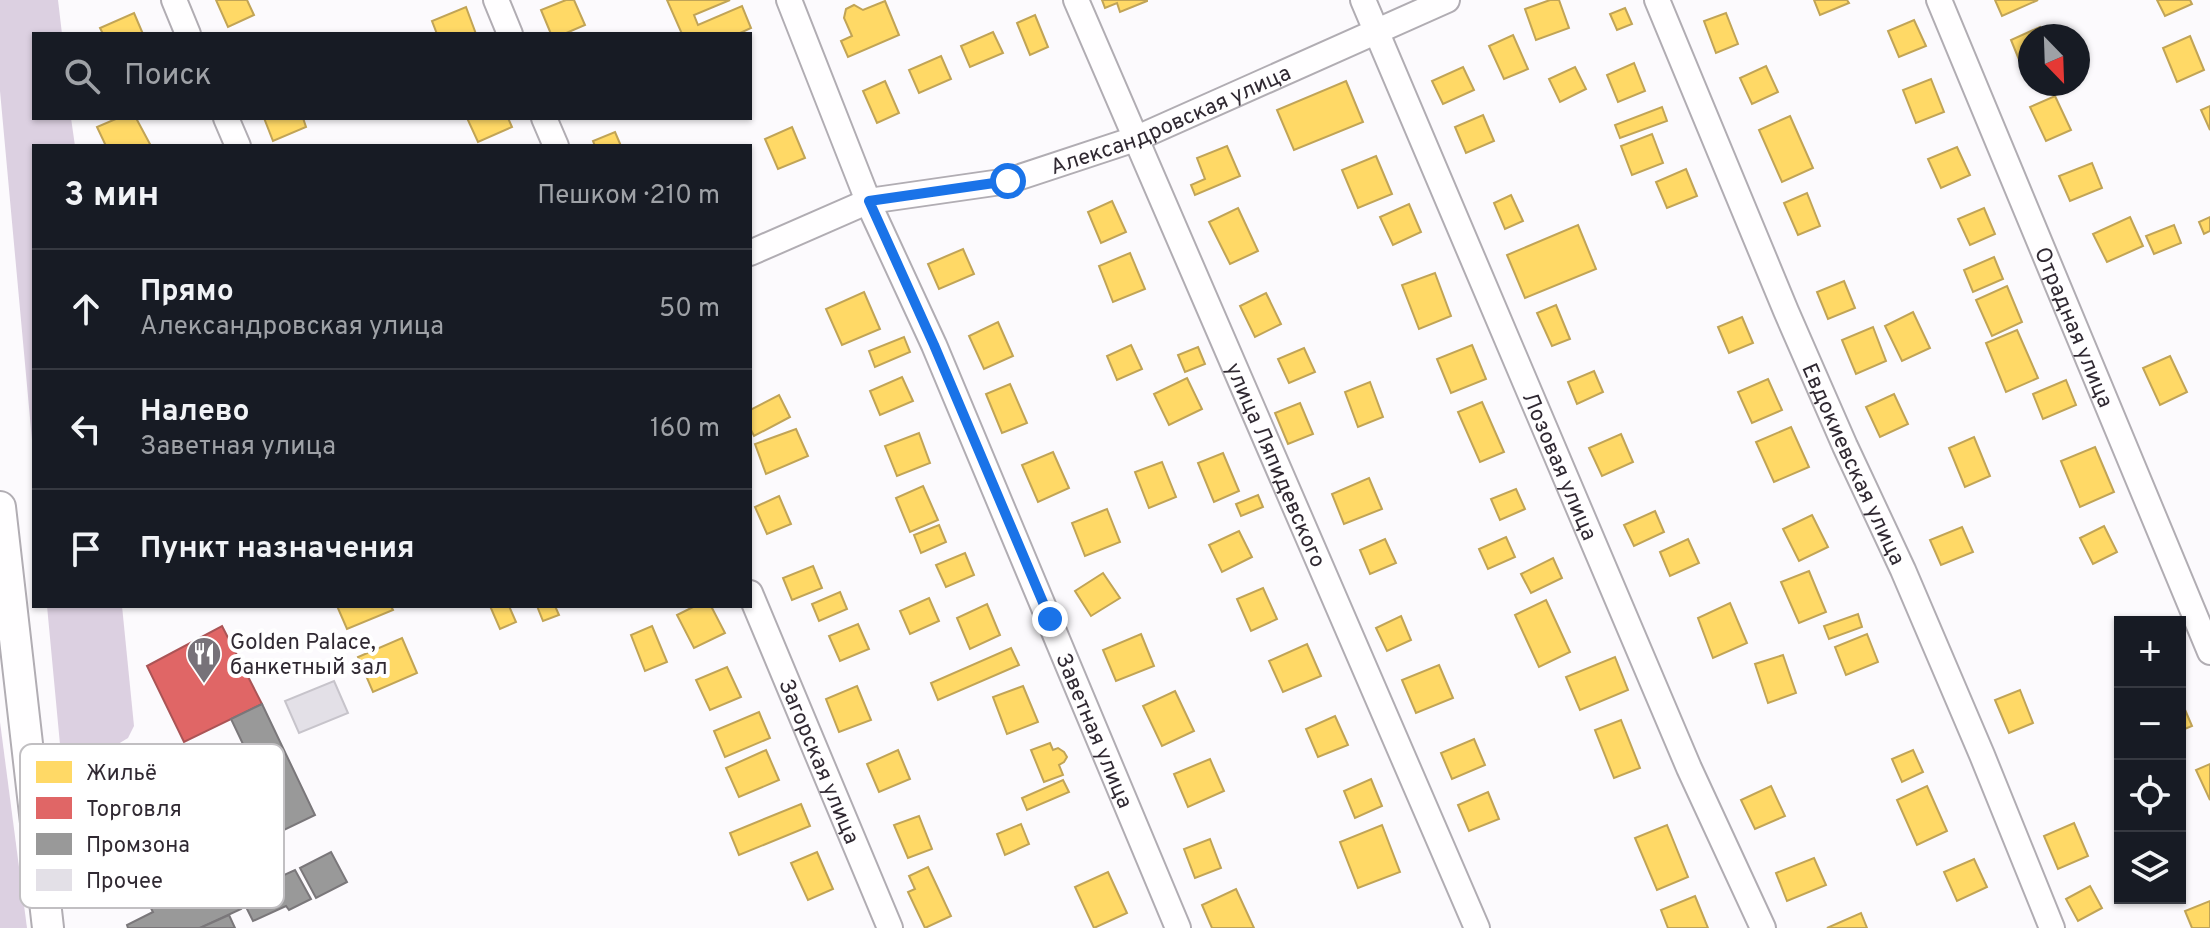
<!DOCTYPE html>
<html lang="ru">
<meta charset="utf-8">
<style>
:root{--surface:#171b24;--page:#242831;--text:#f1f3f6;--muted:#9ea1a6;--line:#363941}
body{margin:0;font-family:Overpass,sans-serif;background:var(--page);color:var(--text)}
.controls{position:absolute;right:24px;bottom:24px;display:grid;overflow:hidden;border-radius:0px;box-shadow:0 2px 6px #0004}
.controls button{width:72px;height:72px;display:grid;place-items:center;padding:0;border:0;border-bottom:2px solid var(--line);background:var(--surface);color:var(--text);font:40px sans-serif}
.compass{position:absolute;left:2018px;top:24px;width:72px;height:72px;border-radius:50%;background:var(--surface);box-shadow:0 2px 6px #0004;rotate:157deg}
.stop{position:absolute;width:24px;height:24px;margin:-18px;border:6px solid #1a73e8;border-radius:50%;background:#fff}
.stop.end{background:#1a73e8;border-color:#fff;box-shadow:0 2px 8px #0008}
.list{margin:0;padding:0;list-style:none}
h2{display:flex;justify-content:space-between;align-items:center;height:104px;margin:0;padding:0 32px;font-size:34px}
h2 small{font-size:26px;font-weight:400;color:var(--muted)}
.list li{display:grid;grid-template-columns:52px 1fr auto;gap:24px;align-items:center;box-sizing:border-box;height:120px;padding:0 32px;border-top:2px solid var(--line)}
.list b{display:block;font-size:30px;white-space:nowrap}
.list p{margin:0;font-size:26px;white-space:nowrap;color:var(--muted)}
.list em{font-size:26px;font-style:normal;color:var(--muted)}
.icon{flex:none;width:44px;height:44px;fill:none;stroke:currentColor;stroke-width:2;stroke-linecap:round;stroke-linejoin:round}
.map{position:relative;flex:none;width:2210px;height:928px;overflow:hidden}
.search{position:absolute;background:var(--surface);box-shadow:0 2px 6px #0004;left:32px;top:32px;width:720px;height:88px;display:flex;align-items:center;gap:20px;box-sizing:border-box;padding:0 28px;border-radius:0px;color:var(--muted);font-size:30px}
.panel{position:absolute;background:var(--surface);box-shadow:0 2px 6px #0004;left:32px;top:144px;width:720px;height:464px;border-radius:0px}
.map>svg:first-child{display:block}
.forest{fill:#dcd0e1}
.homes{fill:#ffd966;stroke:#c1a456;stroke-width:2}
.shops{fill:#e06666;stroke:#ab5456;stroke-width:2}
.industry{fill:#999;stroke:#7a777a;stroke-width:2}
.building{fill:#e3e0e7;stroke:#c7c4cb;stroke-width:2}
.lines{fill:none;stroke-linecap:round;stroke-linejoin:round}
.minor-casing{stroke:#b1adb3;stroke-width:28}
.major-casing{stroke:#b1adb3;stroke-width:34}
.minor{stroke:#fffeff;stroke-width:24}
.major{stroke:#fffeff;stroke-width:30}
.route{stroke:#1a73e8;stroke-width:10}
.labels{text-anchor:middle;stroke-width:8;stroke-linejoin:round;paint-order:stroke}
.street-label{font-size:22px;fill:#302932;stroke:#fff}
.poi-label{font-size:22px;fill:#302932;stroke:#fff;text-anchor:start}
.key{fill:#fff;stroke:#c1bfc2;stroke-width:2}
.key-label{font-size:22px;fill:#302932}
</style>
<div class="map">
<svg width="2210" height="928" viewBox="0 0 2210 928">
<rect width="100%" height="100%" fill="#fcfafd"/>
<g class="forest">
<polygon points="0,0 58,0 62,34 34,34 34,118 71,118 75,146 34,146 34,462 0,91"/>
<polygon points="47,606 122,606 134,726 128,738 95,758 61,755"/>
<polygon points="0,722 27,928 0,928"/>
</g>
<g class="homes">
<polygon points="216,0 247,0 254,15 228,27"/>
<polygon points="566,0 574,0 585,25 564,34 551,34 541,10"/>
<polygon points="667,0 730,0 694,15 698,25 742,6 751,28 738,34 682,34"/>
<polygon points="1102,0 1147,0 1147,1 1120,12 1117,3 1105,8"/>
<polygon points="1550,0 1559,0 1569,28 1536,40 1525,9"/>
<polygon points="1814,0 1847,0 1849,3 1820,15"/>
<polygon points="1995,0 2038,0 2002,16"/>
<polygon points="2157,0 2190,0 2192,4 2165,16"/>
<polygon points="885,1 899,35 848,57 841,41 852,36 844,18 846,9 854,5 863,10"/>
<polygon points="466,7 476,34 437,34 432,21"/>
<polygon points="1625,8 1632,24 1617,30 1610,14"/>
<polygon points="134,13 143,34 103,34 100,28"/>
<polygon points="1726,13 1738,44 1716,53 1704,21"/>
<polygon points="1035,15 1048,47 1030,55 1017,23"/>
<polygon points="1914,20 1926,46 1899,57 1888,31"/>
<polygon points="2040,27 2044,36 2030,36 2030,70 2024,72 2011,40"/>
<polygon points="993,32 1003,53 970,67 961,46"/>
<polygon points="1513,35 1528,69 1504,79 1489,46"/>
<polygon points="2190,36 2204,70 2177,82 2163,48"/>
<polygon points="941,56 951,79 919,93 909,70"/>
<polygon points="1634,63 1645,91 1618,102 1607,75"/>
<polygon points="1766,66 1778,92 1752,104 1740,78"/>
<polygon points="1463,67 1474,90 1443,104 1432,81"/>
<polygon points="1575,67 1586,89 1560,102 1549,79"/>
<polygon points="1931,79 1944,112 1916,123 1903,90"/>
<polygon points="885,81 899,113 877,123 863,91"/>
<polygon points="1346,81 1363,122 1294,150 1277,110"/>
<polygon points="2055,96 2071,130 2046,141 2030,107"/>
<polygon points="2210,106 2210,130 2201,110"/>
<polygon points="1662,107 1667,121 1620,138 1615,125"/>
<polygon points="1483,115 1494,141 1466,153 1455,127"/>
<polygon points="1790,116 1813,168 1782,182 1759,130"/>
<polygon points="118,118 136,118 151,146 106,146 97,127"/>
<polygon points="264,118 303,118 306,127 273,141"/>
<polygon points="467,118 508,118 512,127 478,142"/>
<polygon points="792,127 805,158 778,169 765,139"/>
<polygon points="615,132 621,146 595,146 593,141"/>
<polygon points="1652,134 1663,163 1632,175 1621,146"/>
<polygon points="1227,146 1240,176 1195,195 1191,185 1205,179 1197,158"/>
<polygon points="1957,147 1970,175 1941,188 1928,159"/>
<polygon points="1376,156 1392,194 1358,208 1342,170"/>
<polygon points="2092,163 2102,188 2070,201 2059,176"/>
<polygon points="1686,169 1697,196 1667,208 1656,182"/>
<polygon points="1807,193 1820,226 1798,235 1784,203"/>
<polygon points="1511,195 1523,221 1505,229 1494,203"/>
<polygon points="1112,201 1126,232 1101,243 1088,212"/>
<polygon points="1409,204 1421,232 1393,245 1380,217"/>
<polygon points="1238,208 1258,251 1230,264 1209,222"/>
<polygon points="1984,208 1995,234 1970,245 1958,219"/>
<polygon points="2130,217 2143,246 2107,262 2093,234"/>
<polygon points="2210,217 2210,231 2204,234 2199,222"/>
<polygon points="1578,225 1596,269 1525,298 1507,255"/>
<polygon points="2174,225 2181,243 2154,254 2146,236"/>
<polygon points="963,249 974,274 939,289 928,264"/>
<polygon points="1130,253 1145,289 1113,302 1099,266"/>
<polygon points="1994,257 2003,279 1973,292 1964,270"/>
<polygon points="1435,273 1451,316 1419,329 1402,285"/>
<polygon points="1844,281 1855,308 1828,319 1817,292"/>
<polygon points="2007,286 2022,322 1992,336 1976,300"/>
<polygon points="864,292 880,329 842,345 826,309"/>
<polygon points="1266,293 1281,324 1255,337 1240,306"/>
<polygon points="1556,305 1570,339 1552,346 1537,313"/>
<polygon points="1913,312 1930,348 1902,361 1885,326"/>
<polygon points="1742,317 1753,343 1729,353 1718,327"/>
<polygon points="998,322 1013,356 984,369 969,336"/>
<polygon points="1873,327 1886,361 1856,374 1842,340"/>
<polygon points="2017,330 2038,378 2006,392 1986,343"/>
<polygon points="904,337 910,352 875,367 869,351"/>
<polygon points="1131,345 1142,369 1117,380 1107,356"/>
<polygon points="1472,345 1486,379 1451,393 1437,359"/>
<polygon points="1198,347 1205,364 1185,372 1178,355"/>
<polygon points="1304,348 1315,372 1289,383 1278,359"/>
<polygon points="2170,356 2187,392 2160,405 2143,368"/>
<polygon points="1594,371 1603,392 1577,404 1568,382"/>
<polygon points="902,377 913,401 880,415 870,391"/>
<polygon points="1187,378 1202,409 1169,425 1154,394"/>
<polygon points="1768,379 1782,410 1752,423 1738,392"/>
<polygon points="2066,380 2076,405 2043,419 2033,394"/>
<polygon points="1370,382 1383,417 1358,427 1345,392"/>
<polygon points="1010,384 1027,423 1002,433 986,394"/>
<polygon points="1894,394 1908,424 1880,437 1866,407"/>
<polygon points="779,395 790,417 754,436 750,428 750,410"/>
<polygon points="1482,402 1504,452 1480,462 1458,412"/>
<polygon points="1300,403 1313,434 1288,444 1275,413"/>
<polygon points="1791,427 1809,467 1774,482 1756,442"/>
<polygon points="796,429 808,456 766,474 755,444"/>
<polygon points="919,433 930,463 897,476 885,446"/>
<polygon points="1621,434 1633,462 1602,476 1589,448"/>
<polygon points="1974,437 1990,476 1965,487 1949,448"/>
<polygon points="2095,447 2114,492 2080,507 2061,461"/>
<polygon points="1053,452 1069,488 1038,502 1022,465"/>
<polygon points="1223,453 1239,491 1214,502 1198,463"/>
<polygon points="1162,462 1176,497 1149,508 1135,472"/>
<polygon points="1369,478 1382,509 1344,524 1332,494"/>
<polygon points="923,486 938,520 910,532 896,498"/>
<polygon points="1516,489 1525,509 1500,520 1491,499"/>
<polygon points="1258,495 1263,507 1241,516 1236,504"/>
<polygon points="779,496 791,524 767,534 755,507"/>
<polygon points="1107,509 1120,542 1085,556 1072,523"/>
<polygon points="1655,511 1664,532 1634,546 1624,525"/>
<polygon points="1812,515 1828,547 1799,561 1783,529"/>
<polygon points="939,525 946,542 921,553 914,535"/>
<polygon points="2104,526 2117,552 2093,564 2080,538"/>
<polygon points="1962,527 1973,552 1941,565 1930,540"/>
<polygon points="1239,531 1252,557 1222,572 1209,545"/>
<polygon points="1506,537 1515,557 1488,569 1479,549"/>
<polygon points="1385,539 1396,563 1370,574 1360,550"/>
<polygon points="1688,539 1699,563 1670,576 1660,552"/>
<polygon points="965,553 974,575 946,587 936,565"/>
<polygon points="1553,558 1562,578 1531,593 1521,574"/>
<polygon points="813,566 822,588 792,600 783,578"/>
<polygon points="1809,571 1826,612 1799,623 1781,582"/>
<polygon points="1103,573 1120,598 1091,616 1075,591"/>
<polygon points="1263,588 1277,619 1251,631 1237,599"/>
<polygon points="840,592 847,609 819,621 812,604"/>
<polygon points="929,598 939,621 910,634 900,611"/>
<polygon points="1546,600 1570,652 1539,667 1515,615"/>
<polygon points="1730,603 1747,643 1713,658 1698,618"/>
<polygon points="987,604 1000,635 970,649 957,618"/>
<polygon points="337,606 391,606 393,610 347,629"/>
<polygon points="490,606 509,606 516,622 500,629"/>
<polygon points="537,606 555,606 559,615 543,621"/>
<polygon points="695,606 711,606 725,633 694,648 677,615"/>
<polygon points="1858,614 1862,627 1829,639 1824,626"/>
<polygon points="1401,616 1411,640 1387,651 1376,628"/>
<polygon points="858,624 869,649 840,661 829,636"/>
<polygon points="652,626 667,662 645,671 631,635"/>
<polygon points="1141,634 1154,666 1116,681 1103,650"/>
<polygon points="1867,634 1878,662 1846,675 1835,647"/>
<polygon points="402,638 417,673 373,692 358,657"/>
<polygon points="1307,644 1321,676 1283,692 1269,661"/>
<polygon points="1011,648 1019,665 938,700 931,683"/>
<polygon points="1783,655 1796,693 1768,703 1755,664"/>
<polygon points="1615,657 1628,690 1580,710 1566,677"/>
<polygon points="1439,665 1453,698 1416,713 1402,680"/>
<polygon points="727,667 741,697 710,710 696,680"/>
<polygon points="857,686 871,720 839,732 826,699"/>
<polygon points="1023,686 1038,722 1007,734 993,697"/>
<polygon points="2020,690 2033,723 2009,733 1995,700"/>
<polygon points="1175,691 1194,731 1162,746 1143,706"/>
<polygon points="2180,698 2192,726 2180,731"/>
<polygon points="759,712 770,738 725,757 714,731"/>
<polygon points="1335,716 1348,745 1318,757 1306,729"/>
<polygon points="1621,720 1640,768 1614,778 1595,730"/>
<polygon points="1474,739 1485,765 1452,779 1441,753"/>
<polygon points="1050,743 1053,750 1058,748 1064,752 1067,757 1064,762 1059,765 1063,775 1044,782 1031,750"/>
<polygon points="766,750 779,780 739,797 726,768"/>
<polygon points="898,750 910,779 879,792 867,764"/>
<polygon points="1913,750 1923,772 1902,782 1892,759"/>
<polygon points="1210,759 1224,791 1188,807 1174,774"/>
<polygon points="2210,764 2210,800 2196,770"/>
<polygon points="1371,779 1382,806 1355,818 1344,791"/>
<polygon points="1063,780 1069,792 1027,810 1022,798"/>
<polygon points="1771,786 1785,816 1755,829 1741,800"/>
<polygon points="1927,786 1947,831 1917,845 1897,800"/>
<polygon points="1488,792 1499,819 1469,831 1458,805"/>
<polygon points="801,804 810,826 739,855 730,833"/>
<polygon points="919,816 932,849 908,858 894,825"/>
<polygon points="2074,823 2088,856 2058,869 2044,836"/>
<polygon points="1021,824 1029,844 1005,855 997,834"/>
<polygon points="1382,825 1400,872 1358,888 1340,842"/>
<polygon points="1667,825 1688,877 1657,890 1635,838"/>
<polygon points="1210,839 1221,868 1195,878 1184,849"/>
<polygon points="817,852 833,889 808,900 791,863"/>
<polygon points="1814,858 1826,885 1787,901 1776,873"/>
<polygon points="1974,859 1987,887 1957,901 1944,872"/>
<polygon points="928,867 951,916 925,928 908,892 915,889 909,876"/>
<polygon points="1108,872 1127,913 1094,928 1075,887"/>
<polygon points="2090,886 2102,908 2078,921 2066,899"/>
<polygon points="1236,889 1254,928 1212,928 1202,905"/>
<polygon points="1695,896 1708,928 1668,928 1661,910"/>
<polygon points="2210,901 2210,928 2192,928 2185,911"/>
<polygon points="1861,913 1867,928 1827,928"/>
</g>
<polygon class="shops" points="222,626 262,704 184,742 147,666"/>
<g class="industry">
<polygon points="262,704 315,815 284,830 231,719"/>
<polygon points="331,852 347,882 316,898 300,868"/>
<polygon points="221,865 241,909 200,928 128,928 127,925 153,912 147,901"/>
<polygon points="295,870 311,899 289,910 286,906 253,921 240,895"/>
<polygon points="229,915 235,928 200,928"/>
</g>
<polygon class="building" points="334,681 348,713 299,733 285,701"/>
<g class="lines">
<defs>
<g id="minor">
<polyline points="174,0 188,34"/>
<polyline points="496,0 510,34"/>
<path id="s1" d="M 789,0 L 872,211 L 934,345 L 1178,928"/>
<path id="s2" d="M 1076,0 L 1477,928"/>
<path id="s3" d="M 1363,0 L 1689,768 L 1763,928"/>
<path id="s4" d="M 1657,0 L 1786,311 L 1845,446 L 1903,570 L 1982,755 L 2052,928"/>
<path id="s5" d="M 1939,0 L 2210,652"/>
<polyline points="226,118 238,146"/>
<polyline points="544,118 556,146"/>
<path id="s6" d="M 750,253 L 869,201 L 1008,181 L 1135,139 L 1447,0"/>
<path id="s7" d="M 750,593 L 890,928"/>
</g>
<polyline id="major" points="0,507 48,928"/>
</defs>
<use href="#minor" class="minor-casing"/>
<use href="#major" class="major-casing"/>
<use href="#minor" class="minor"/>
<use href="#major" class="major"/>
</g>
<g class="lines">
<polyline class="route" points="1008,181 869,201 934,345 1050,619"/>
</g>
<defs>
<symbol id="restaurant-pin" viewBox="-11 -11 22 30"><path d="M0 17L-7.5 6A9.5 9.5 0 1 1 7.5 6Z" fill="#777279" stroke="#fff"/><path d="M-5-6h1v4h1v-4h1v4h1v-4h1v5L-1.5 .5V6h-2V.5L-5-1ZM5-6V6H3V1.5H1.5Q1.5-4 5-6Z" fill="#fff"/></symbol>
</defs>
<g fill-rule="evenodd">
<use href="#restaurant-pin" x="184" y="634" width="40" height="54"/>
</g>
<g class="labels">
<g class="street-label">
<text dy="8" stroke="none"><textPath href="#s6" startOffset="444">Александровская улица</textPath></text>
<text dy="8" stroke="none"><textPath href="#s5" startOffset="354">Отрадная улица</textPath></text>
<text dy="8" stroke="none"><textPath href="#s2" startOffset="506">улица Ляпидевского</textPath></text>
<text dy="8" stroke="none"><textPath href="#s4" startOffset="504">Евдокиевская улица</textPath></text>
<text dy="8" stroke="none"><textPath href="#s3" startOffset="506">Лозовая улица</textPath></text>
<text dy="8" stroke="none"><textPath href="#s1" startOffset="792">Заветная улица</textPath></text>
<text dy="8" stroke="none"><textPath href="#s7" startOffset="182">Загорская улица</textPath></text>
</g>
<g class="poi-label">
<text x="230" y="649">Golden Palace,<tspan x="230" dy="25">банкетный зал</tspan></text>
</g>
</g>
<rect x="20" y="744" width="264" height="164" rx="12" class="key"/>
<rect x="36" y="761" width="36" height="22" fill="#ffd966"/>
<rect x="36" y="797" width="36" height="22" fill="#e06666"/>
<rect x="36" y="833" width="36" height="22" fill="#999"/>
<rect x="36" y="869" width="36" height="22" fill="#e3e0e7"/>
<g class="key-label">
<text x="86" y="780">Жильё</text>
<text x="86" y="816">Торговля</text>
<text x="86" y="852">Промзона</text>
<text x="86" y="888">Прочее</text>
</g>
</svg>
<div class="controls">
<button>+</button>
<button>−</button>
<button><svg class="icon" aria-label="locate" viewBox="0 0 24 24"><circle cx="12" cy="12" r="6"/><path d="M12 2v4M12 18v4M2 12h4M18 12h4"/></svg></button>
<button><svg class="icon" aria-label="layers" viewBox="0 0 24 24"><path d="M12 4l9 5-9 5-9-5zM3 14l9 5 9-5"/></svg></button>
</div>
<svg class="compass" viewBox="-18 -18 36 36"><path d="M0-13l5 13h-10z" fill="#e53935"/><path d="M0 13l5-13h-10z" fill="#9ea1a6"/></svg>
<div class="stop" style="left:1008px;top:181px"></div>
<div class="stop end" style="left:1050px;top:619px"></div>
<div class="search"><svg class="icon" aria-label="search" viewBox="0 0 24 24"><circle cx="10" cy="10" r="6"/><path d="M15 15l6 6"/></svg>Поиск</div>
<section class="panel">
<h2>3 мин<small>Пешком · 210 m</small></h2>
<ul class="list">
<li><svg class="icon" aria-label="ahead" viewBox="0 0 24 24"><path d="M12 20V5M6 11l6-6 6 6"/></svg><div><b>Прямо</b><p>Александровская улица</p></div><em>50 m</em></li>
<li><svg class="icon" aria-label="left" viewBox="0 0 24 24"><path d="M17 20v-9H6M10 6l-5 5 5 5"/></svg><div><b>Налево</b><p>Заветная улица</p></div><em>160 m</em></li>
<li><svg class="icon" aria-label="arrive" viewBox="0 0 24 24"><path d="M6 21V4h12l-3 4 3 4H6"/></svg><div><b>Пункт назначения</b></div></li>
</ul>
</section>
</div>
